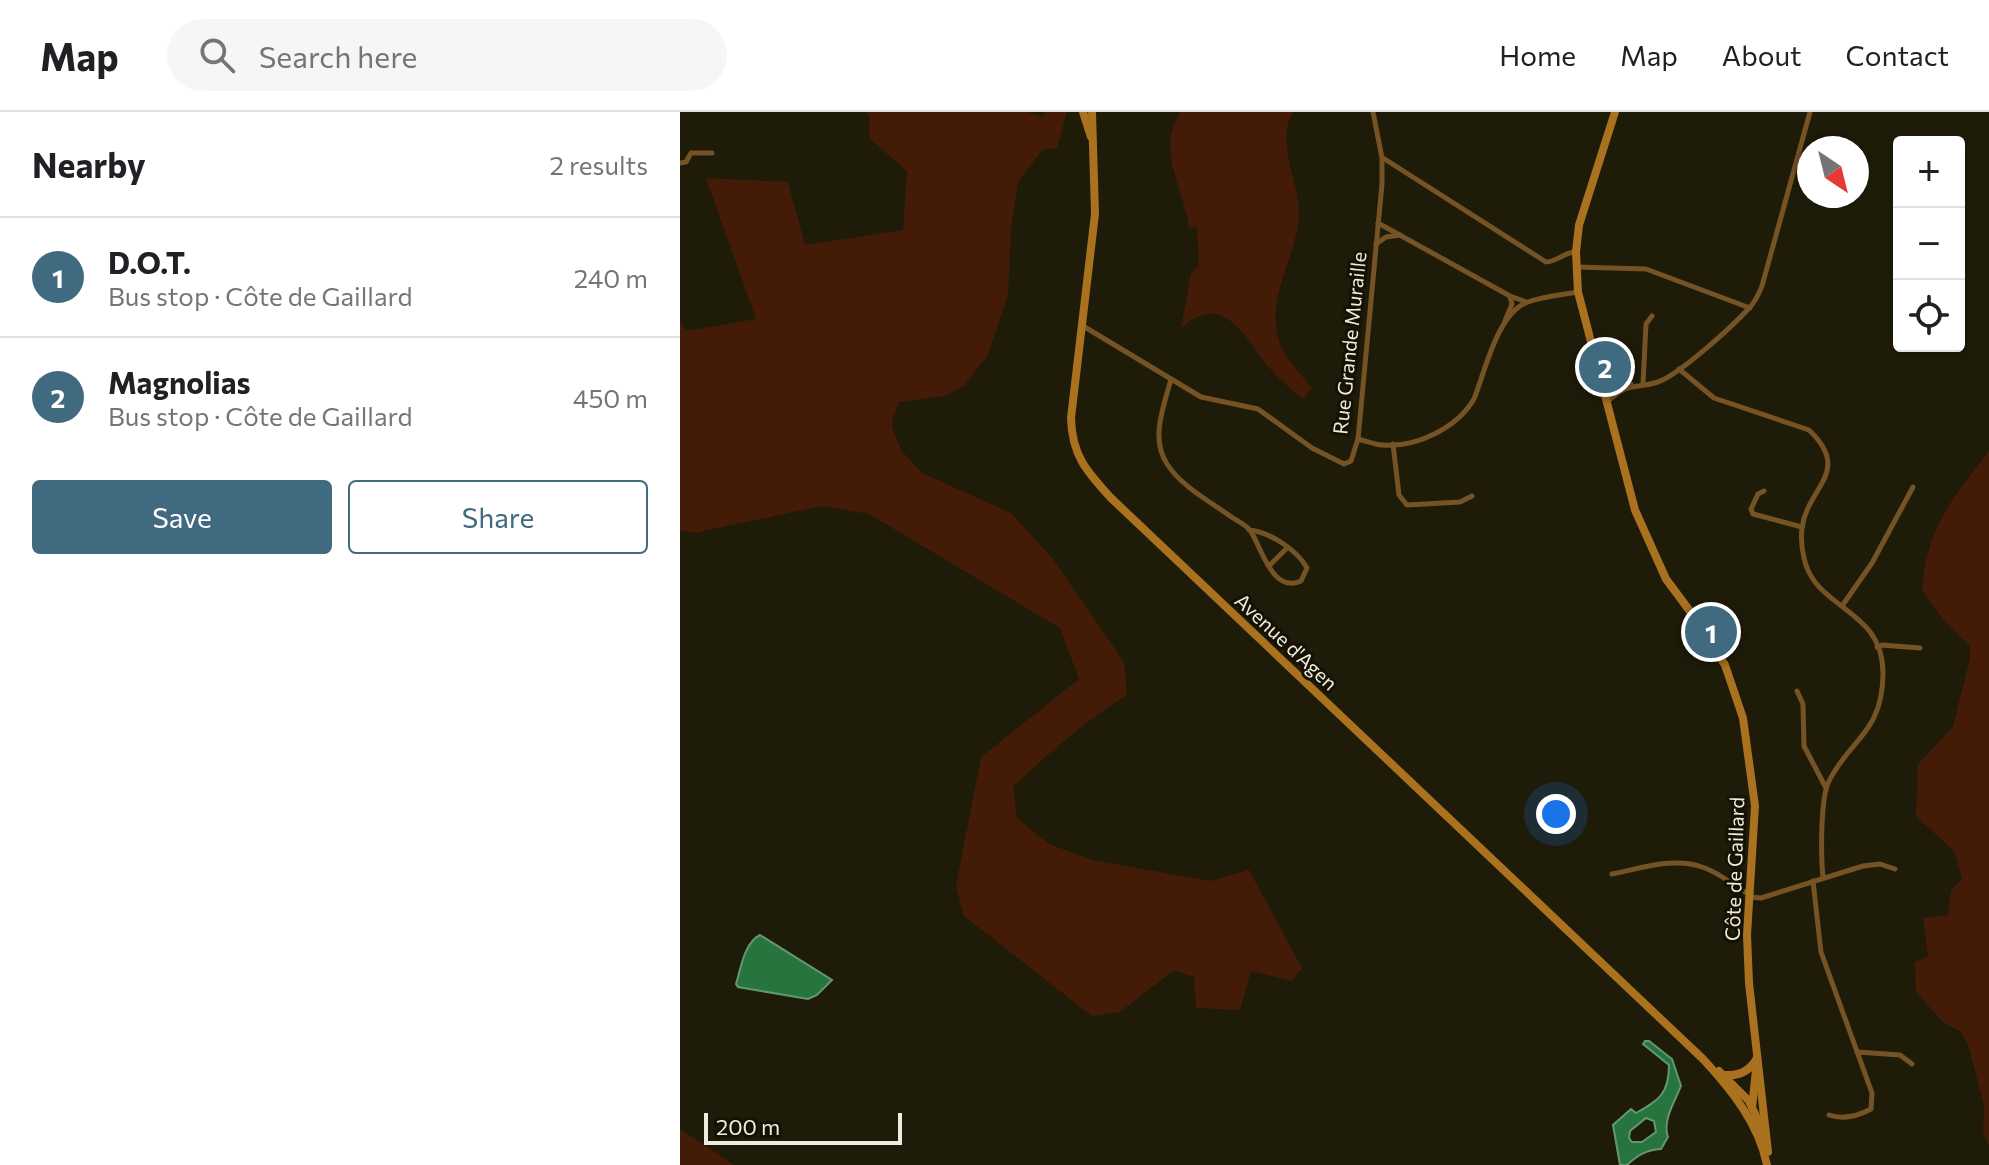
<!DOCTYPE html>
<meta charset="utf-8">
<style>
:root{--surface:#fff;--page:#f6f6f6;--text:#202124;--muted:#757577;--line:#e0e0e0;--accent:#406a7f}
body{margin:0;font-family:Commissioner,sans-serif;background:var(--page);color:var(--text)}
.controls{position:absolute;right:24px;top:24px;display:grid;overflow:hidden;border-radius:8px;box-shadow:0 2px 6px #0004}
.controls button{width:72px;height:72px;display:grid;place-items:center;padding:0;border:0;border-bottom:2px solid var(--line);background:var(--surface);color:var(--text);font:40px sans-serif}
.compass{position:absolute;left:1117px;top:24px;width:72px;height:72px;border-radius:50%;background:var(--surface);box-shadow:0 2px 6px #0004;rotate:145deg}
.scale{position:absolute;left:24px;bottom:20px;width:198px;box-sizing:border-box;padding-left:8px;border:4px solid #eeebe0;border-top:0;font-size:22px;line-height:28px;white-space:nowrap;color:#eeebe0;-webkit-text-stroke:6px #161203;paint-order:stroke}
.you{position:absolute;left:876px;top:702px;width:28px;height:28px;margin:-20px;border:6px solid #fff;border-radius:50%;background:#1a73e8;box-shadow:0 0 0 12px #1a73e833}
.badge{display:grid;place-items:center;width:52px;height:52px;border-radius:50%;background:var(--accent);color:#fff;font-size:26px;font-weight:700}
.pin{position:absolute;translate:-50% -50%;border:4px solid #fff;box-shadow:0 2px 8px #0006}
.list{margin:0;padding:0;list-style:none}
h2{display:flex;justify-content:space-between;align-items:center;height:104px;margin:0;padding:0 32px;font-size:34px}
h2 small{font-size:26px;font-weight:400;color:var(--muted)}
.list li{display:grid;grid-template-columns:52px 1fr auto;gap:24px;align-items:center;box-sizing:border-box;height:120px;padding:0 32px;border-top:2px solid var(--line)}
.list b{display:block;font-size:30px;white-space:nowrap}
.list p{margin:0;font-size:26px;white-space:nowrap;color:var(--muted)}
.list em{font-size:26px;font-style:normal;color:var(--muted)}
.actions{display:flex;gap:16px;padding:24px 32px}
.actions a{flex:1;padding:18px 0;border:2px solid var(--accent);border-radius:8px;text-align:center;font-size:28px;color:var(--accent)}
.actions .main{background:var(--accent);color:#fff}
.icon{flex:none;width:44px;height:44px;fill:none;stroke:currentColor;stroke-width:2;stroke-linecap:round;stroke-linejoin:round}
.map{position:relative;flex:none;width:1309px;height:1053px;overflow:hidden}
header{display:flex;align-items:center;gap:48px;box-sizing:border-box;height:112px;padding:0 40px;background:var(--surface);border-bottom:2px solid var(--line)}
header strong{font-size:38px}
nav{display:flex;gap:44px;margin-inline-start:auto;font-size:28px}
.search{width:560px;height:72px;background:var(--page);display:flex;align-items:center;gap:20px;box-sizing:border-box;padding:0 28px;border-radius:44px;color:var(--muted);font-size:30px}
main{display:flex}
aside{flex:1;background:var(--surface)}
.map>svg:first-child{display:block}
.green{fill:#441b06}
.water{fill:#28743f;stroke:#63986f;stroke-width:2;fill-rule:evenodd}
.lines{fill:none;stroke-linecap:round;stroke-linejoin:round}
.street{stroke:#765325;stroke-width:5}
.secondary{stroke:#aa711f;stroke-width:8}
.labels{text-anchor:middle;stroke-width:6;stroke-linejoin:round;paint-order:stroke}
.street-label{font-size:20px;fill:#eeebe0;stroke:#161203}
</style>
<header>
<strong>Map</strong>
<div class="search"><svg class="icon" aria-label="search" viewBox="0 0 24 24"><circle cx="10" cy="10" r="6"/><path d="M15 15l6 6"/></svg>Search here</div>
<nav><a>Home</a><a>Map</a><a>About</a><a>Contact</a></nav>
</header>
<main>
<aside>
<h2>Nearby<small>2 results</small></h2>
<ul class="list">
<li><span class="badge">1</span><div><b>D.O.T.</b><p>Bus stop · Côte de Gaillard</p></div><em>240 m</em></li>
<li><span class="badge">2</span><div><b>Magnolias</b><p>Bus stop · Côte de Gaillard</p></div><em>450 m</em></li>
</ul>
<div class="actions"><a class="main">Save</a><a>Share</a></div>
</aside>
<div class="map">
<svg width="1309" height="1053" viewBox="0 0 1309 1053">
<rect width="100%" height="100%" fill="#1f1b09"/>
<g class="green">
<path d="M 186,0 L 347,0 L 362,4 L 365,0 L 387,0 L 377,36 L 362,38 L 338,70 L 331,116 L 328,183 L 308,243 L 285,273 L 265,284 L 219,290 L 213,305 L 212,315 L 221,338 L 242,361 L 331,401 L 373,447 L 444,550 L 447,583 C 405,609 369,641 333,675 L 337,706 L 369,732 L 413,748 L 530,769 L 569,758 L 622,856 L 612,869 L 571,859 L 560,898 L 516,896 L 514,865 L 494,858 L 440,900 L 412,904 L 284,804 L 276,774 L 301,645 L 399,567 L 380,516 L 189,402 L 142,394 L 14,421 L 0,418 L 0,208 L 6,219 L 76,207 L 26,66 L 108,70 L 125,133 L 223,118 L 227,59 L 190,27 L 189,4 Z"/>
<path d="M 501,0 L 613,0 C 595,30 620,71 619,103 C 617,144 587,182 598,225 C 602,243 620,261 632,276 L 623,287 C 614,279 603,271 595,262 C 567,233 547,174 501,216 L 511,162 L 519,154 L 517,115 L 509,116 C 505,77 474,37 501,0 Z"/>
<path d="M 1309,339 L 1309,1033 L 1303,1021 L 1304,993 L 1288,932 L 1280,919 L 1264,911 L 1236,880 L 1235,850 L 1248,844 L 1243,806 L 1268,803 L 1271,779 L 1282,767 L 1275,740 L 1236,704 L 1238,652 L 1273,615 L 1290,546 L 1290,534 L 1265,510 L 1242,478 C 1247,414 1272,388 1309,339 Z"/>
<polygon points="0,1017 54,1053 0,1053"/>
</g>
<g class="water">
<path d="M 80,823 L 152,868 L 137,883 L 128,887 L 58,875 L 56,872 C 61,856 64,831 80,823 Z"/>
<path d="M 965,929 L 969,929 L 992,947 L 1001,974 C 995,989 982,1009 988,1025 L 981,1037 C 966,1038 958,1043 947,1053 L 940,1053 L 933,1013 L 951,997 L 956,1001 C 979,988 989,982 989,953 L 963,932 ZM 966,1006 L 974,1009 L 976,1020 L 962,1030 L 952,1030 L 949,1026 L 950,1019 Z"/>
</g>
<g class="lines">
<g class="street">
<path d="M 703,46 L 866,150 C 877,150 884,140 896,140"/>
<polyline points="0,51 6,50 11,41 32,41"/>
<polyline points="698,111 830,184 846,190"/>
<polyline points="696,132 706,125 720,123"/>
<polyline points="896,155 966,157 1070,196"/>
<polyline points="825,209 832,192 830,185"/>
<polyline points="403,214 521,285 578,297 632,336 664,352 671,349 678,327 702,72 702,46 693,0"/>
<path d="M 999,257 L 1034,286 L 1129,318 C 1173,360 1127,375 1122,416 C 1121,425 1122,438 1124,446 C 1135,499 1204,495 1203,563 C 1202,621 1170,627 1149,669 C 1140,687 1141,745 1143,766"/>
<polyline points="922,265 931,270 951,272"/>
<path d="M 491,267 C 484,294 470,326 487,352 C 501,374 529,389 550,404 C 556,408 566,413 570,418 C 582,436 592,482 621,469 L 627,456 C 617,438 590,420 569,418"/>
<polyline points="963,272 966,212 972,204"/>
<path d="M 927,290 C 951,268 953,278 978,270 C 1000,262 1053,214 1070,195 C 1076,189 1079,181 1082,174 L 1130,0"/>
<path d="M 678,327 C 686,329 695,333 702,333 C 736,336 777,316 794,287 C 805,260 817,201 848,190 C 864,184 881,183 898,180"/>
<polyline points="713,332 719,383 727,393 780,390 792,384"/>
<polyline points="1084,379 1078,382 1071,397 1073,402 1122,415"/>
<polyline points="589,454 607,436"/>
<polyline points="1162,494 1192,451 1233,375"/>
<polyline points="1197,535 1202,533 1240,536"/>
<polyline points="1117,579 1123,592 1124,634 1146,676"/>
<path d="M 932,762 C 962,756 996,744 1025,756 C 1041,762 1054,774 1069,782"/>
<path d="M 1133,769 L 1141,840 L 1192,981 L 1191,997 C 1178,1004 1164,1008 1149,1003"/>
<polyline points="1068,785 1081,786 1183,754 1200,752 1215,757"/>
<polyline points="1177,940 1220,943 1232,952"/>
</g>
<g class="secondary">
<polyline points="403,0 411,25"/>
<path d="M 412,0 L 415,102 L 391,306 C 392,343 406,359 431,386 L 1023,947 C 1051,977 1079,1012 1087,1053"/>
<polyline points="935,0 899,113 896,140 898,180 955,398 986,467 1012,502 1045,553 1063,606 1075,694 1067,823 1069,871 1088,1040"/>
<polyline points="1039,959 1069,989 1084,1021"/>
<path d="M 1046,963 C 1060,964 1070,959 1077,946"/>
<polyline points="1072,996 1076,958"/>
</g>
</g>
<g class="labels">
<g class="street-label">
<text transform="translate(670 231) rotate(-84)" y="7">Rue Grande Muraille</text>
<text transform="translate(606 530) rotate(43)" y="7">Avenue d'Agen</text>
<text transform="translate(1055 757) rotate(-88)" y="7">Côte de Gaillard</text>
</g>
</g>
</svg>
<div class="controls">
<button>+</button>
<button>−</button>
<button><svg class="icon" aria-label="locate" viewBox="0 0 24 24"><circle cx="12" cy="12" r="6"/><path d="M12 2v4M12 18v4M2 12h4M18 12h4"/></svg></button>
</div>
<svg class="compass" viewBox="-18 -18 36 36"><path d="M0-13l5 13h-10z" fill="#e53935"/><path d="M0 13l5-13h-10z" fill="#757577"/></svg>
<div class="scale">200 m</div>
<div class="you"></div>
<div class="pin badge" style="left:1031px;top:520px">1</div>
<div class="pin badge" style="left:925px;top:255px">2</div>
</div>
</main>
